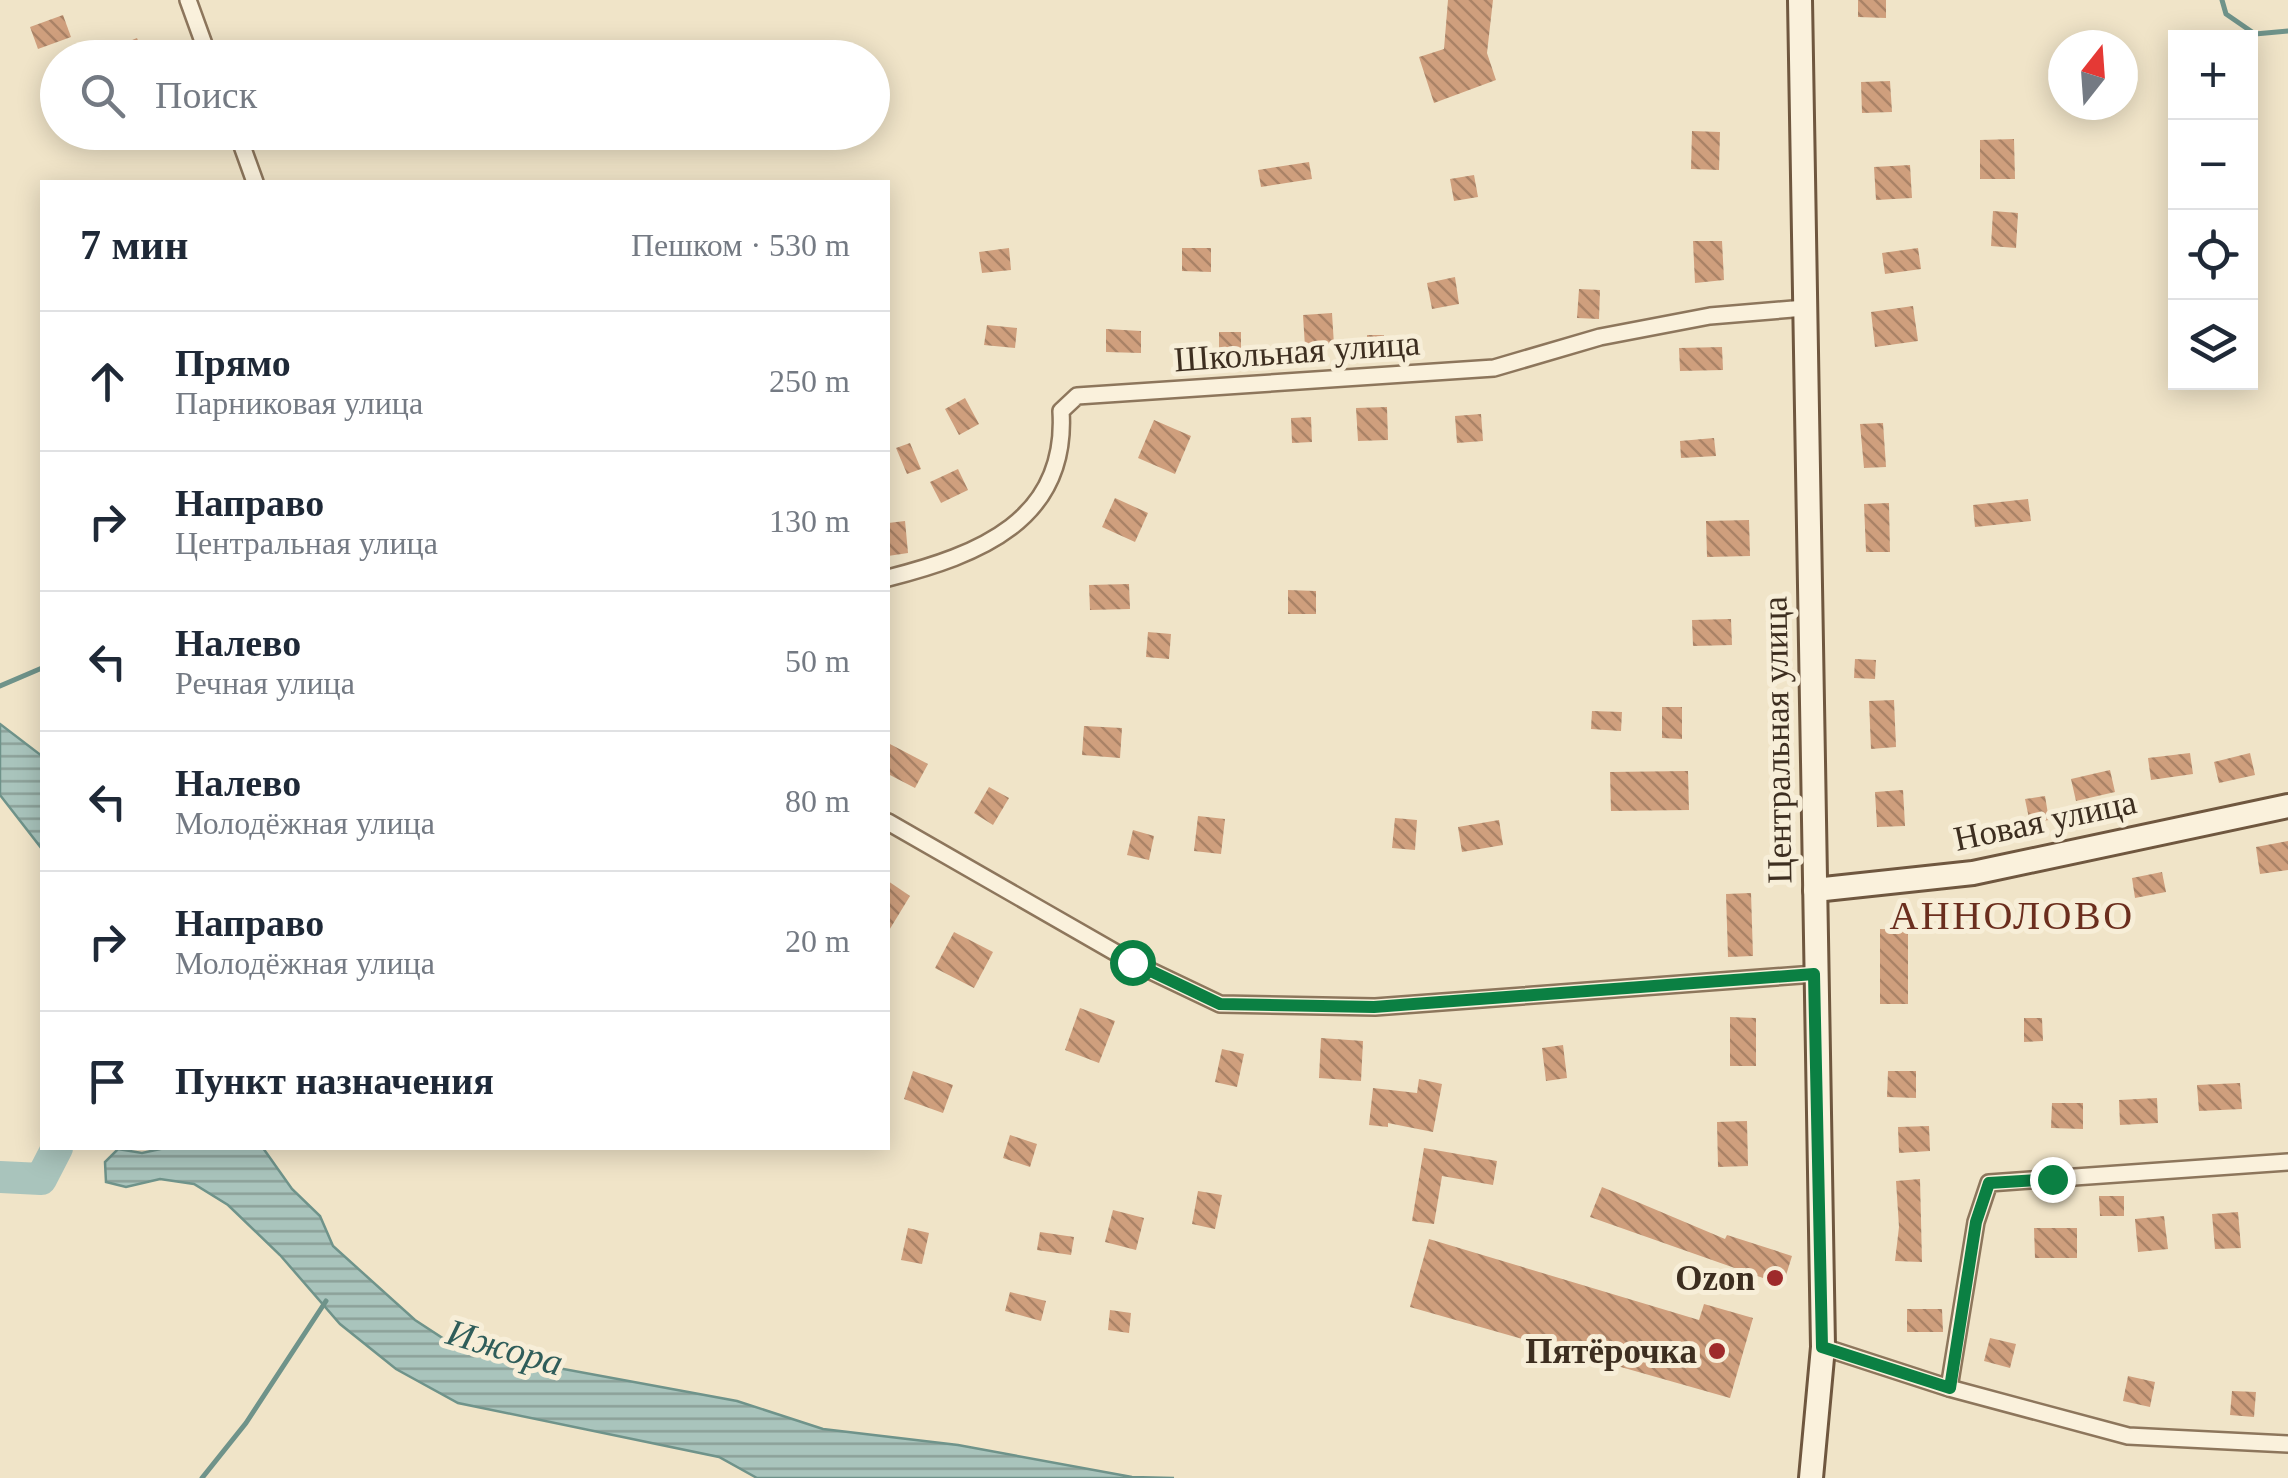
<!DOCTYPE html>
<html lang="ru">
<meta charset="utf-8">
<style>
:root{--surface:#fff;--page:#f2f2f3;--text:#1f2937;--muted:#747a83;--line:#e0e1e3}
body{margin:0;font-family:"Times New Roman",serif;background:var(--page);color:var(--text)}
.controls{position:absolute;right:30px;top:30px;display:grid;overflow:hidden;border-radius:0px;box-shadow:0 5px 25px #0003}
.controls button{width:90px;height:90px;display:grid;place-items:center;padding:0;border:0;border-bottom:2px solid var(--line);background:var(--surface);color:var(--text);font:50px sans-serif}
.compass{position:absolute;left:2048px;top:30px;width:90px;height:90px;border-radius:50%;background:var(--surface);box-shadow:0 5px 25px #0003;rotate:17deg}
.stop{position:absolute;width:30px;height:30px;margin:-22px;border:8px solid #0b8043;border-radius:50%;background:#fff}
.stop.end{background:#0b8043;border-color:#fff;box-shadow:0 2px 10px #0008}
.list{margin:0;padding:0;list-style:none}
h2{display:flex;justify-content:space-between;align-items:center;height:130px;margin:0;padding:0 40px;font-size:42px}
h2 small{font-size:32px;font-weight:400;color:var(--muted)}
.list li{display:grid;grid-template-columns:65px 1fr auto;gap:30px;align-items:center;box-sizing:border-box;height:140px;padding:0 40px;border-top:2px solid var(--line)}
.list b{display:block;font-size:38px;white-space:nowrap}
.list p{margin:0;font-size:32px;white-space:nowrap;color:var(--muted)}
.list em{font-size:32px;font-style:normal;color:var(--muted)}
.icon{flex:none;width:55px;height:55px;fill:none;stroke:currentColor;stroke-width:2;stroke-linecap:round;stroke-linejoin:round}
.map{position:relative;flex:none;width:2288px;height:1478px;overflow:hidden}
.search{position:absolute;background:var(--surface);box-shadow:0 5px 25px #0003;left:40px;top:40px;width:850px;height:110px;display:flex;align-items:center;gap:25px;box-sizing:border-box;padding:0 35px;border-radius:55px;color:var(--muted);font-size:38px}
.panel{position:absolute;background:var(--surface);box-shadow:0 5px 25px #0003;left:40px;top:180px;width:850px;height:970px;border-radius:0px}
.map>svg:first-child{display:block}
.water{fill:url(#water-rules);stroke:#6f938a;stroke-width:2.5}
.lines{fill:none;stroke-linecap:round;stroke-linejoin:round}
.stream{stroke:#6f938a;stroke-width:5}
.river{stroke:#a9c4bc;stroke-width:32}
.building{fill:url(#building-back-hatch)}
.street-casing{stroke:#8d765c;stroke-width:20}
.secondary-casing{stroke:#6f573f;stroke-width:28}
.street{stroke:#faf1dc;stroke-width:15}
.secondary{stroke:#faf1dc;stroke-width:22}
.route{stroke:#0b8043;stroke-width:12}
.poi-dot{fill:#9e2a2b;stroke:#f7eed8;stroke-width:4}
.labels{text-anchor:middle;stroke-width:10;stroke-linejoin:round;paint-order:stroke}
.street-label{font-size:35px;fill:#3d2e20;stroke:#f7eed8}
.poi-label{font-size:35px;font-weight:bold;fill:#3d2e20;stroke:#f7eed8;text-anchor:end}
.water-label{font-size:38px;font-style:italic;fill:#2f5d5a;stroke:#f7eed8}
.quarter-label{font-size:40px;letter-spacing:2.5px;fill:#6b2e1e;stroke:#f7eed8}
</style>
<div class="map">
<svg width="2288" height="1478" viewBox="0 0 2288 1478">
<defs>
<pattern id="water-rules" width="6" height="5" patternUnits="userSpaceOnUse" patternTransform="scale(2.5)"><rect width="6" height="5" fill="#a9c4bc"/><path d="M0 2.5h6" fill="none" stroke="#8ba098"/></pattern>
<pattern id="building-back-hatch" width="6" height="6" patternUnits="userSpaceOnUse" patternTransform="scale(2.5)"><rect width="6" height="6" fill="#cf9f7d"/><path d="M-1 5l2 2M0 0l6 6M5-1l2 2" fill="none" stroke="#a98266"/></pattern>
</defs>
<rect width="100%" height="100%" fill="#f0e4c8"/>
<g class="water">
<polygon points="0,724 42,756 42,849 0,795"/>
<polygon points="165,1148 263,1148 292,1189 320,1216 333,1246 415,1320 461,1350 737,1401 823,1429 958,1445 1132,1477 1174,1478 757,1478 719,1457 458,1403 396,1369 340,1324 280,1255 228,1205 194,1184 160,1179 126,1187 106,1182 105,1162 118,1149 142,1153"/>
</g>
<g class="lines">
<g class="stream">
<polyline points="2222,0 2226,14 2255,34 2288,31"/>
<polyline points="0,686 42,668"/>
<polyline points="202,1478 246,1423 326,1301"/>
</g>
<polyline class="river" points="0,1177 41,1179 57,1148"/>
</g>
<g class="building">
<polygon points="1448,0 1493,0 1487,53 1496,80 1434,103 1419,57 1444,49"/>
<polygon points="1858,0 1886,0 1886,18 1858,17"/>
<polygon points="63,15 71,37 38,49 30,27"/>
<polygon points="137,38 145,58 91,58 91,57"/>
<polygon points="1890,81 1892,112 1862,113 1861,82"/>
<polygon points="1692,131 1720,132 1719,170 1691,169"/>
<polygon points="2014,139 2015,179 1980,179 1980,140"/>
<polygon points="1309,162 1312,179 1261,187 1258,170"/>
<polygon points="1910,165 1912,198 1876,200 1874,167"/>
<polygon points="1474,175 1478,197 1454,201 1450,179"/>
<polygon points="1993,211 2018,213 2016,248 1991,246"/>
<polygon points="1693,241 1722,241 1724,280 1695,283"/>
<polygon points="1009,248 1011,270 982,273 979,252"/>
<polygon points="1182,248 1211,248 1211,272 1182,271"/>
<polygon points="1918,248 1921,269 1885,274 1882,253"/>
<polygon points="1455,277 1459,304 1432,309 1427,283"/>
<polygon points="1579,289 1600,290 1599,319 1577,318"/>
<polygon points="1913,306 1918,341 1875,347 1871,312"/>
<polygon points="1332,313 1334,345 1305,347 1303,315"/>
<polygon points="987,325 1017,328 1015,348 984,345"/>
<polygon points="1106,329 1141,331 1141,353 1106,352"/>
<rect x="1219" y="332" width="22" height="21"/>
<polygon points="1367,335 1384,335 1384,359 1368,359"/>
<polygon points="1722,347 1723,370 1680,371 1679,348"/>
<polygon points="965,398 979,424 959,435 945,409"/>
<polygon points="1387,407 1388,440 1358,441 1356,408"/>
<polygon points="1481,414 1483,441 1457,443 1455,416"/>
<polygon points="1311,417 1312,442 1292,443 1291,418"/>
<polygon points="1154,420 1191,436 1175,474 1138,458"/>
<polygon points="1883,423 1886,467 1864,468 1860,424"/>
<polygon points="1714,438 1716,456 1681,458 1680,441"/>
<polygon points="910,443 921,469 907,474 896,448"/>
<polygon points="958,469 968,490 941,503 930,482"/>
<polygon points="1115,498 1148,513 1135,542 1102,527"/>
<polygon points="2028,499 2031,521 1975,527 1973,505"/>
<polygon points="1889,503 1890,552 1866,552 1864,504"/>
<polygon points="1749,520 1750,556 1707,557 1706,521"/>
<polygon points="905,521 908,553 888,556 888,523"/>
<polygon points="1129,584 1130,609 1090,610 1089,585"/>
<polygon points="1288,590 1316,591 1316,614 1288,614"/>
<polygon points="1731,619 1732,645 1693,646 1692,620"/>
<polygon points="1148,632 1171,634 1169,659 1146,657"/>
<polygon points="1855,659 1876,660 1875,679 1854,678"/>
<polygon points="1894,700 1896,747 1871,749 1869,701"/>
<polygon points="1662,707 1682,707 1682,739 1662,738"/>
<polygon points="1592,711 1622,712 1621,731 1591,729"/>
<polygon points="1084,726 1122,728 1120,758 1082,755"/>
<polygon points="888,743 928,764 915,788 888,774"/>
<polygon points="2190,753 2193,774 2151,780 2148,758"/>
<polygon points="2250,753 2255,775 2219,783 2214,762"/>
<polygon points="2110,770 2115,792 2076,801 2071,779"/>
<polygon points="1688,771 1689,810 1611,811 1610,772"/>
<polygon points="989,787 1009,798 993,825 974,813"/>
<polygon points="1903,790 1905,826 1877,827 1875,792"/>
<polygon points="2045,796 2049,820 2030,823 2025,799"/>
<polygon points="1198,816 1225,819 1221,854 1194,851"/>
<polygon points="1395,818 1417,820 1415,850 1392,848"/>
<polygon points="1499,820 1503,845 1462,852 1458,827"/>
<polygon points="1133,830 1154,836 1149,860 1127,855"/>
<polygon points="2288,841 2288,870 2260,874 2256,847"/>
<polygon points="2162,872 2166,892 2135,898 2132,878"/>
<polygon points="888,881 910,896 888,932"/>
<polygon points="1751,893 1753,956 1728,957 1726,894"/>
<polygon points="1880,929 1908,930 1908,1004 1880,1004"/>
<polygon points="954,932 993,952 974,988 935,968"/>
<polygon points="1080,1008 1115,1021 1099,1063 1065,1050"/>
<polygon points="1730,1017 1756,1018 1756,1066 1730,1066"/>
<polygon points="2024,1018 2042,1018 2043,1041 2024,1042"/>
<polygon points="1321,1038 1363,1041 1361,1081 1319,1078"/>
<polygon points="1563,1045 1567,1078 1546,1081 1542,1048"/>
<polygon points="1222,1049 1244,1054 1237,1087 1215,1082"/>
<polygon points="913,1071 953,1085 943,1113 904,1099"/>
<polygon points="1888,1071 1916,1071 1916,1098 1887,1097"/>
<polygon points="1419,1079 1442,1084 1433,1132 1388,1123 1388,1127 1369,1125 1373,1088 1417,1093"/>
<polygon points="2240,1083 2242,1109 2199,1111 2197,1085"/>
<polygon points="2157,1098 2158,1123 2120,1125 2119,1100"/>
<polygon points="2052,1103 2083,1103 2083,1129 2051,1128"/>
<polygon points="1747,1121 1748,1166 1718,1167 1717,1122"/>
<polygon points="1929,1126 1930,1151 1899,1153 1898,1127"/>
<polygon points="1010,1135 1037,1144 1030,1167 1003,1158"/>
<polygon points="1424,1148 1497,1161 1493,1185 1442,1176 1434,1224 1412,1221"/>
<polygon points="1920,1179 1922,1262 1895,1261 1899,1227 1896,1181"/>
<polygon points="1602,1187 1725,1239 1727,1235 1792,1256 1783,1285 1590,1217"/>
<polygon points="1198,1191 1222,1195 1215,1229 1192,1224"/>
<polygon points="2099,1196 2124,1196 2124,1216 2100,1216"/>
<polygon points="1113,1210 1144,1218 1136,1250 1105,1242"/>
<polygon points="2238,1212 2241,1248 2215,1249 2212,1214"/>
<polygon points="2164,1216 2168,1249 2138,1252 2135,1219"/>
<polygon points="908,1228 929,1233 922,1264 901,1260"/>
<polygon points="2034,1228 2077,1228 2077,1258 2035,1258"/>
<polygon points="1040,1232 1074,1237 1071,1255 1037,1250"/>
<polygon points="1429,1239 1699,1320 1704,1304 1753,1318 1730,1398 1410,1307"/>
<polygon points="1010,1292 1046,1301 1041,1321 1005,1311"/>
<polygon points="1907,1309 1942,1309 1943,1332 1907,1332"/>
<polygon points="1110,1310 1131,1313 1129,1333 1108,1330"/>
<polygon points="1990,1338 2016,1344 2010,1368 1984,1361"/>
<polygon points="2128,1376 2155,1382 2150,1407 2123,1401"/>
<polygon points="2232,1391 2256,1392 2254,1417 2230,1415"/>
</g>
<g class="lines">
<defs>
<g id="street">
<polyline points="188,0 209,58"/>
<polyline points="237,132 255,182"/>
<path d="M 888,578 C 978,555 1068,521 1061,411 L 1077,396 L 1494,368 L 1600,337 L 1710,316 L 1805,308"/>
<polyline points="888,822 1132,962 1220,1004 1375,1007 1815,974"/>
<polyline points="1823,1347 1949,1388 2128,1436 2288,1444"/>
<polyline points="1949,1388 1976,1222 1989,1183 2288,1162"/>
</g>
<g id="secondary">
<polyline points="1800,0 1823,1347 1811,1478"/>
<polyline points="1815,890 1973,873 2288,806"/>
</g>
</defs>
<use href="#street" class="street-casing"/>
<use href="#secondary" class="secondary-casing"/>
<use href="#street" class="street"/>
<use href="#secondary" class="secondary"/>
</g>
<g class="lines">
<polyline class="route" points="1132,962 1220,1004 1374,1007 1814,974 1822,1347 1950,1388 1976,1222 1989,1183 2052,1179"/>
</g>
<g class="poi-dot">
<circle cx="1775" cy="1278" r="10"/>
<circle cx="1717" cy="1351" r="10"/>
</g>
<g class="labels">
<g class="street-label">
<text transform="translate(1297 351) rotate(-4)" y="12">Школьная улица</text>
<text transform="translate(1777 740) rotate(-91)" y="12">Центральная улица</text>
<text transform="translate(2045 820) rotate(-12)" y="12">Новая улица</text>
</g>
<g class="poi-label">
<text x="1755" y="1290">Ozon</text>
<text x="1697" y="1363">Пятёрочка</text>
</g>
<g class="water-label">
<text transform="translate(505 1347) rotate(16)" y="13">Ижора</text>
</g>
<g class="quarter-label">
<text x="2012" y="929">АННОЛОВО</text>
</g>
</g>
</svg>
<div class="controls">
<button>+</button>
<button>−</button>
<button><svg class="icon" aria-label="locate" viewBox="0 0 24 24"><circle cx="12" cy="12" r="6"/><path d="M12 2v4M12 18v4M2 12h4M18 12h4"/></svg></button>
<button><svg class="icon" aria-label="layers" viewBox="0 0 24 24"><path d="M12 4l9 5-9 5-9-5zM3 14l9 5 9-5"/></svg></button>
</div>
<svg class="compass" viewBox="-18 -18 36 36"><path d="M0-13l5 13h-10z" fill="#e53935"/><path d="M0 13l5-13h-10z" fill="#747a83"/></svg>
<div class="stop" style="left:1132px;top:962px"></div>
<div class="stop end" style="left:2052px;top:1179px"></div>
<div class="search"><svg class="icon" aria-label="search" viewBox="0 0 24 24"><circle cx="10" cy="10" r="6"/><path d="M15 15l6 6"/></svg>Поиск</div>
<section class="panel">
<h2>7 мин<small>Пешком · 530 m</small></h2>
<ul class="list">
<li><svg class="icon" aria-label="ahead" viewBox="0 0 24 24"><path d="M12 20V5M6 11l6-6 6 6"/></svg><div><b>Прямо</b><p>Парниковая улица</p></div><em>250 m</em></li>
<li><svg class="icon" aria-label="right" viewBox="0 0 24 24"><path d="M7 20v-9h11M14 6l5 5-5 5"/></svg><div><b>Направо</b><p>Центральная улица</p></div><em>130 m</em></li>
<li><svg class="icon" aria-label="left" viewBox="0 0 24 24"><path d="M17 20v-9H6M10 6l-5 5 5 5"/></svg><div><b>Налево</b><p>Речная улица</p></div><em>50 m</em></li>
<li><svg class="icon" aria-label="left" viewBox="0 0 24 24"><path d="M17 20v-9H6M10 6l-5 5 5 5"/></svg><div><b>Налево</b><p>Молодёжная улица</p></div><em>80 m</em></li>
<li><svg class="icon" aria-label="right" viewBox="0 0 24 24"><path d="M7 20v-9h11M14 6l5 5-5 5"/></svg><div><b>Направо</b><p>Молодёжная улица</p></div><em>20 m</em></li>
<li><svg class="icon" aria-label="arrive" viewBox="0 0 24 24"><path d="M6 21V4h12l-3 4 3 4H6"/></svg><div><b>Пункт назначения</b></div></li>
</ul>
</section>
</div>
